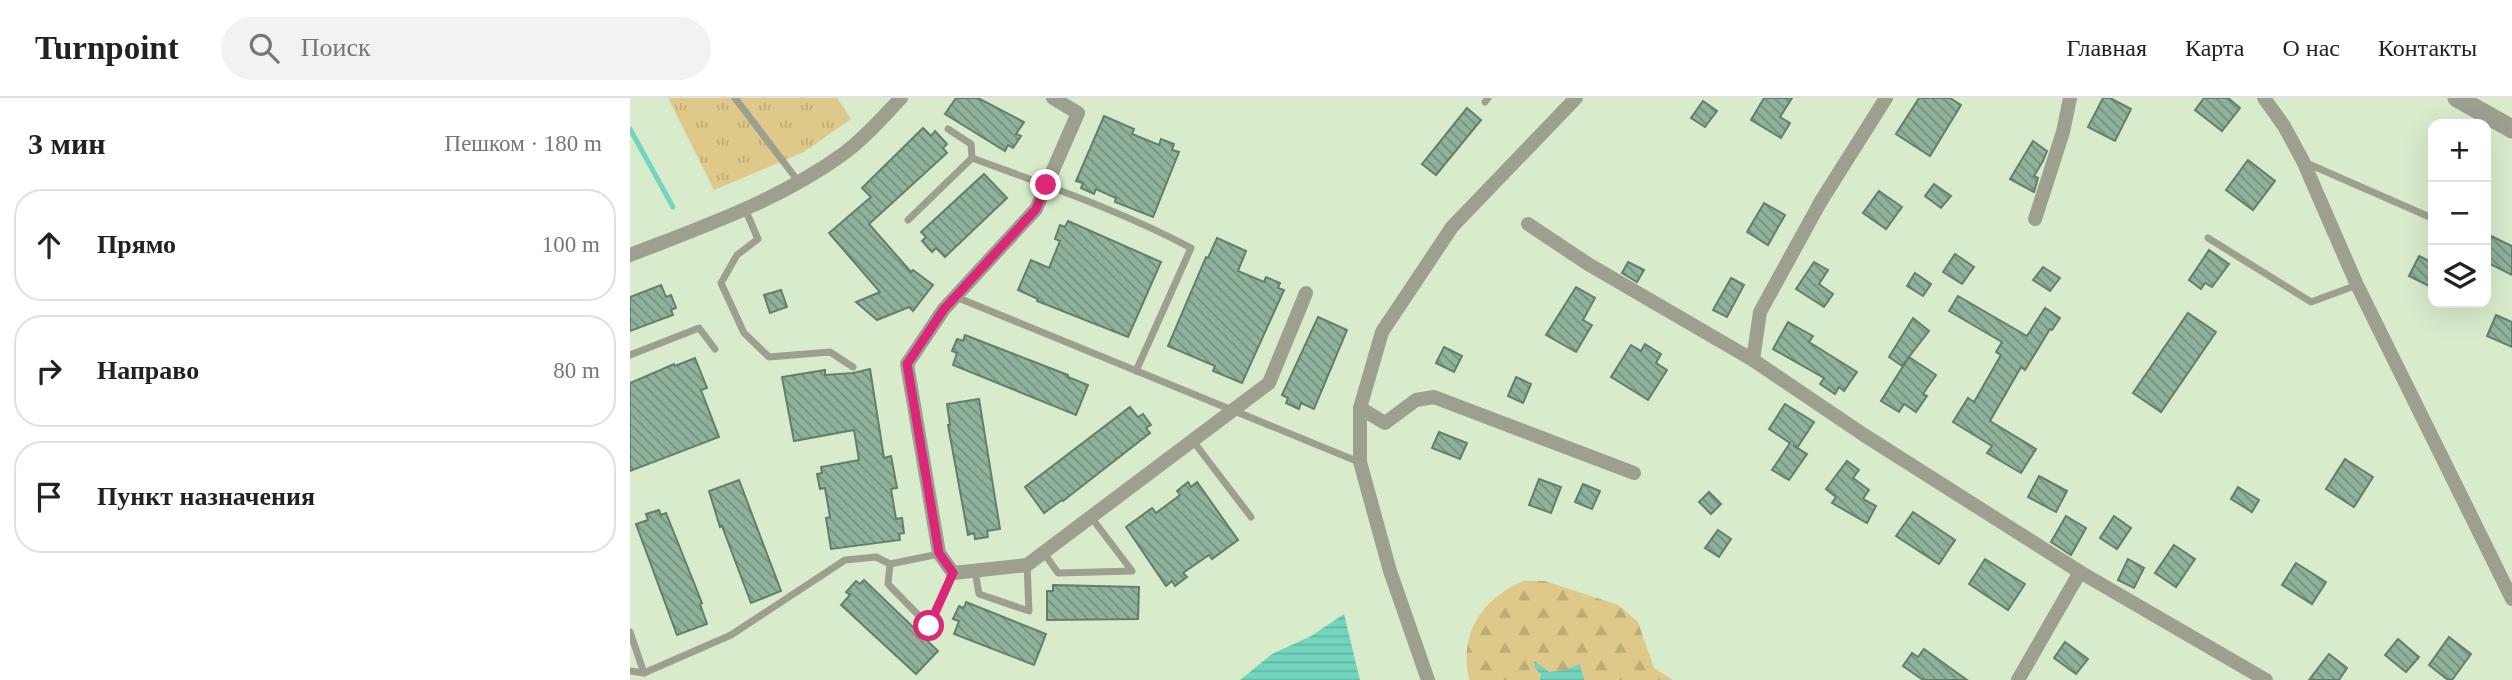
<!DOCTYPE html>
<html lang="ru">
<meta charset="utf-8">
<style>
:root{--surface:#fff;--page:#f2f2f2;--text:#222;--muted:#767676;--line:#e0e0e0}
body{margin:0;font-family:Georgia,serif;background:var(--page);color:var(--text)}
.controls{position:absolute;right:21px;top:21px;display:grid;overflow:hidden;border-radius:14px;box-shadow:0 7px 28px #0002}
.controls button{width:63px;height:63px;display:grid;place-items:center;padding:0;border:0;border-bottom:2px solid var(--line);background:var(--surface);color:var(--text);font:35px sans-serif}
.stop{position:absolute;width:21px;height:21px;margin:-16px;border:5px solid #db2777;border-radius:50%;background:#fff}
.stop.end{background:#db2777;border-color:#fff;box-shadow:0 2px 7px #0008}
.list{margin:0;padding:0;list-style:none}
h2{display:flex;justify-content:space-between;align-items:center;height:91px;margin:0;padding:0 28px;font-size:30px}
h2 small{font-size:23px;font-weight:400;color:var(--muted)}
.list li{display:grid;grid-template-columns:46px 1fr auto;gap:21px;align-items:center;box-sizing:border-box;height:112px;margin:0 14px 14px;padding:0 14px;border:2px solid var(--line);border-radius:28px}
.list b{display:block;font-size:26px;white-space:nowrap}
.list em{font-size:23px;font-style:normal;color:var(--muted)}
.icon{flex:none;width:38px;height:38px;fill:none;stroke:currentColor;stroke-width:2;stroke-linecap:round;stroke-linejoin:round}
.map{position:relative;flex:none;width:1882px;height:582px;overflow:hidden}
header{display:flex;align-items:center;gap:42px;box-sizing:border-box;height:98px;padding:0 35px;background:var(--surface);border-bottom:2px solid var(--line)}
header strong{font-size:33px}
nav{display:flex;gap:38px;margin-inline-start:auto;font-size:24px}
.search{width:490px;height:63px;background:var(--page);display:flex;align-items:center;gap:18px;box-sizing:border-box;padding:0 24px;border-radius:38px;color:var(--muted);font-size:26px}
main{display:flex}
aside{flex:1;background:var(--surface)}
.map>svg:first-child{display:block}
.grass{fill:url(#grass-tufts)}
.forest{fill:url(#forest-firs)}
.water{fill:url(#water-rules)}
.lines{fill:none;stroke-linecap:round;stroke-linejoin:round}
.stream{stroke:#73d5be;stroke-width:5}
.building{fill:url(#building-back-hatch);stroke:#61806b;stroke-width:2}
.service{stroke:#9d9f8f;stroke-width:7}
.minor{stroke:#9d9f8f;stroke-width:14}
.tertiary{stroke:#9d9f8f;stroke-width:19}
.route{stroke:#db2777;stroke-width:9}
</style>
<header>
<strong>Turnpoint</strong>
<div class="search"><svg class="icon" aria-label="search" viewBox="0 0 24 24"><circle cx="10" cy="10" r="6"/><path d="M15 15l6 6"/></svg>Поиск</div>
<nav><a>Главная</a><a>Карта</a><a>О нас</a><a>Контакты</a></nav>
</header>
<main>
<aside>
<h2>3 мин<small>Пешком · 180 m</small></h2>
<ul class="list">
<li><svg class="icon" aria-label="ahead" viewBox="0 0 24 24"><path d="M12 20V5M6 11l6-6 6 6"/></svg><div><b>Прямо</b></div><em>100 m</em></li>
<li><svg class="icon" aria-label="right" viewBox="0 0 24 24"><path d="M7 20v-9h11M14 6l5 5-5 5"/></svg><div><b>Направо</b></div><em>80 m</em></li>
<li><svg class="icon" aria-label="arrive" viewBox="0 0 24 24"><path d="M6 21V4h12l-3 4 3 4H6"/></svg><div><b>Пункт назначения</b></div></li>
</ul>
</aside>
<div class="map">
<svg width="1882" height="582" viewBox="0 0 1882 582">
<defs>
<pattern id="grass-tufts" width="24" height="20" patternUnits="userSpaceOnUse" patternTransform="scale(1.75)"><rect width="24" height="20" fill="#dec88a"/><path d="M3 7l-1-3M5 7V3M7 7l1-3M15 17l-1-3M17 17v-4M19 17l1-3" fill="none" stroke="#beac76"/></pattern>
<pattern id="forest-firs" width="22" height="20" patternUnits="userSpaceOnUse" patternTransform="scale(1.75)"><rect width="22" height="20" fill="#dec88a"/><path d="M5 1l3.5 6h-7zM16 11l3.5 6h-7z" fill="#beac76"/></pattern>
<pattern id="water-rules" width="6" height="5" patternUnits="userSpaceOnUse" patternTransform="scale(1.75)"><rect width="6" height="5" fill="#73d5be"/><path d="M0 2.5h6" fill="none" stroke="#63b7a3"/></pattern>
<pattern id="building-back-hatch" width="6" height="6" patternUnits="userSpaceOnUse" patternTransform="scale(1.75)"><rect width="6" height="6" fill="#90b19b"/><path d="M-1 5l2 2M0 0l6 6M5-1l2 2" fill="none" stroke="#75907e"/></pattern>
</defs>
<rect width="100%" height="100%" fill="#d8eccc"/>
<polygon class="grass" points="38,0 207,0 221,21 174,54 84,92"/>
<path class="forest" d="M 893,483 L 915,483 L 988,507 L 1008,524 L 1024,570 L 1043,582 L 839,582 C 829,535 851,502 893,483 Z"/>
<g class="water">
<polygon points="714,516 730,582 610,582 642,556 681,538"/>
<polygon points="904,563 919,574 936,572 950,566 954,582 910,582 911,576 905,570"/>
</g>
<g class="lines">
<polyline class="stream" points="0,31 43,109"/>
</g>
<g class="building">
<polygon points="326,0 348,0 394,24 386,36 391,38 383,50 378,47 375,53 315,16"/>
<polygon points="1134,0 1162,0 1150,19 1160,25 1151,40 1121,22"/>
<polygon points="1289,0 1320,0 1331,7 1300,58 1266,36"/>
<polygon points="1473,0 1480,0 1501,11 1485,43 1458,29"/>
<polygon points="1574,0 1598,0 1610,10 1592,33 1565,12"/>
<polygon points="1073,3 1087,13 1075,29 1061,20"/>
<polygon points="837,10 851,22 806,77 792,66"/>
<polygon points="474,18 504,31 502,36 529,47 531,41 544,46 542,52 549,54 523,119 485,104 486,100 466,91 464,96 451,90 453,85 446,83"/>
<polygon points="293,30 301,38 305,33 317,46 313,50 317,55 239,126 281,174 283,172 303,187 283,213 279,209 247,222 226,204 250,194 199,135 241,99 232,90"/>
<polygon points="1403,43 1417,53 1413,63 1404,78 1408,80 1404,94 1380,81"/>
<polygon points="1618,62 1645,83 1623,112 1596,92"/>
<polygon points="354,76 377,100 315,159 306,150 302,154 292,143 296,139 291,134"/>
<polygon points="1304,86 1321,98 1311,110 1295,98"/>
<polygon points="1249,93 1272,109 1256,131 1233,115"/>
<polygon points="1134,105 1155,117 1138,147 1117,134"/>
<polygon points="438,123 531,164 498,239 407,203 408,201 388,192 401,162 419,170 430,143 425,141 430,127 435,129"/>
<polygon points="1861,138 1882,148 1882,177 1856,164 1856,149"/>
<polygon points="587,140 616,153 608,173 634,184 636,179 650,185 648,190 654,192 612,285 583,273 585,268 538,248 576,159 578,160"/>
<polygon points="1579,152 1599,166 1582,189 1575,185 1571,191 1559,182"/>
<polygon points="1325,156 1344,169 1332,186 1313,174"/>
<polygon points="1789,158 1803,165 1803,190 1779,178"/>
<polygon points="998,164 1014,172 1007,184 992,175"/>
<polygon points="1184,164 1198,172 1189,186 1203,196 1194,209 1166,191"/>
<polygon points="1413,169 1430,180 1420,193 1403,182"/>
<polygon points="1285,175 1301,186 1293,198 1277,188"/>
<polygon points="1101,180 1114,187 1097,219 1083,212"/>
<polygon points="31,187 36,199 41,197 46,210 41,212 43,217 0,233 0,199"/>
<polygon points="946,189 965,200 953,222 962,227 946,254 916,237"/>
<polygon points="151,192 157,209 140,215 134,197"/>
<polygon points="1328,198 1397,238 1415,210 1430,220 1422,232 1420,231 1395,272 1391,269 1360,323 1406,351 1391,375 1357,355 1362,348 1323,324 1338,300 1344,304 1371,257 1366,254 1372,244 1319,213"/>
<polygon points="1558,215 1586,234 1531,314 1503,295"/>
<polygon points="1866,217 1882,224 1882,249 1857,238"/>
<polygon points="688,219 717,232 684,311 671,305 669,311 656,305 658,300 652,297"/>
<polygon points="1283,220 1299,233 1272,268 1259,259"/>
<polygon points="1158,224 1183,238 1179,244 1227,274 1214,293 1209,289 1205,296 1190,286 1194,280 1143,251"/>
<polygon points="335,237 438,277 438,279 458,287 446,317 323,267 327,255 322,253 327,241 333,243"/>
<polygon points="1015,246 1031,256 1026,265 1037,272 1018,302 981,279 1001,247 1011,253"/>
<polygon points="814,249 832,258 824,274 806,265"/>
<polygon points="1279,259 1306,277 1293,296 1297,298 1286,314 1274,306 1269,314 1251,303"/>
<polygon points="65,260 77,290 71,292 89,339 0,373 0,285 44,266 45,268"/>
<polygon points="240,271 254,360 261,358 267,390 261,391 266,421 272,420 274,435 269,436 270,442 201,451 196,420 200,419 195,390 190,391 187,376 192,375 191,369 229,362 224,332 164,343 152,279 195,272 195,277 223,275"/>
<polygon points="886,279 901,286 893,305 878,298"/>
<polygon points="349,301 370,431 357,433 358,439 345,441 344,435 338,437 318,327 320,327 317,306"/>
<polygon points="1155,306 1184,324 1167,350 1163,347 1177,356 1159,382 1142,372 1160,345 1139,331"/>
<polygon points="500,309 508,319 513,316 521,327 516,330 520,335 433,403 432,402 414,415 395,389"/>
<polygon points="809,334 837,345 830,361 802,350"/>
<polygon points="1715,361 1743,379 1724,409 1696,391"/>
<polygon points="1217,363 1229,372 1223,380 1239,392 1233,401 1246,408 1237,425 1202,405 1206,399 1196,391"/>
<polygon points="1409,378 1437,393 1426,414 1398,399"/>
<polygon points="909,381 931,389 921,415 899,407"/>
<polygon points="109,382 151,493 121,505 92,428 90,429 79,393"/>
<polygon points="558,384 561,389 567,384 608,442 582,461 579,457 553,475 557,479 545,488 542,483 536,488 496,429 522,410 526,415 550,397 547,393"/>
<polygon points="953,386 970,393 962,411 945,404"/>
<polygon points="1608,389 1629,402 1622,414 1601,401"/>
<polygon points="1079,394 1091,406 1081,416 1069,404"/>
<polygon points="29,412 31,417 36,415 72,505 70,506 77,526 47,537 6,426 18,422 16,416"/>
<polygon points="1283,414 1325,442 1309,466 1266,438"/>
<polygon points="1436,418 1456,430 1441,457 1421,444"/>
<polygon points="1484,418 1501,430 1487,451 1470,440"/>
<polygon points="1088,432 1101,441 1089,459 1075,450"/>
<polygon points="1544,447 1565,461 1546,489 1525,475"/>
<polygon points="1355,461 1395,486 1378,512 1339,486"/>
<polygon points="1498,461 1514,470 1504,490 1488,482"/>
<polygon points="1666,465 1696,484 1682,506 1652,487"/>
<polygon points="234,482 308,553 286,576 211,507 220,497 216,494 226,483 230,486"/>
<polygon points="423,487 509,489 508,521 417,522 417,493 423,493"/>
<polygon points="336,504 416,536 404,567 324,536 329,523 323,521 329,508 334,510"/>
<polygon points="1819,539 1841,556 1822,582 1818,582 1799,567"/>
<polygon points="1768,541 1789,559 1776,574 1755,557"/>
<polygon points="1435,544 1458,561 1446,576 1424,560"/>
<polygon points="1294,551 1337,582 1293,582 1273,568 1282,555 1288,559"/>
<polygon points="1699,556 1717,570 1709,582 1679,582"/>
</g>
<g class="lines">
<g class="service">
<polyline points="105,0 168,83"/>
<polyline points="855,4 858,0"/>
<polyline points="318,31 341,46 342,60"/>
<polyline points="1674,64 1802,120"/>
<polyline points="115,111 128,141 107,157 91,185 114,235 139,259 200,254 223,269"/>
<path d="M 278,122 L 342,60 C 415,87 492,113 561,150 L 506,273"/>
<polyline points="1578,140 1681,204 1727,187"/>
<polyline points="326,199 729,364"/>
<polyline points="0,257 69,230 85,251"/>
<polyline points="563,343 621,419"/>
<polyline points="414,455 428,475 502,473 461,419"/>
<polyline points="309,456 260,466 258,486 299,528 323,475"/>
<polyline points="345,473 349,496 399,513 397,467"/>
<polyline points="0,534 14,575"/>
<polyline points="0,573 14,575 101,537 215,462 246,459 260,466"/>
</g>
<g class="minor">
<polyline points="423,0 448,15 406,111 314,211 277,266 309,455 323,475 397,467 639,285 676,195"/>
<polyline points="1634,0 1654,28 1673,63 1727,187 1882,501"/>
<polyline points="1405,121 1433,34 1440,0"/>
<polyline points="898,126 958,166 1123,262 1234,337 1450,474 1636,582"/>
<path d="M 0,157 C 72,129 150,102 213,56 C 234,41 253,19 271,0"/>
<polyline points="1123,262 1130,214 1191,103 1256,0"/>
<polyline points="730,310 755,325 786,302 804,299 1004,375"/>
<polyline points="798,582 760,473 730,364 730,310 752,234 822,129 946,0"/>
<polyline points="1388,582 1450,474"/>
</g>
<polyline class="tertiary" points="1827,0 1882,31"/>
</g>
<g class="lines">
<polyline class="route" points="299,528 323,475 309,455 277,266 314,211 406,111 416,87"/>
</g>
</svg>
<div class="controls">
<button>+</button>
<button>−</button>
<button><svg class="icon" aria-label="layers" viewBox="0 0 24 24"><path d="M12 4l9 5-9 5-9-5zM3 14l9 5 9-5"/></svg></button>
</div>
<div class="stop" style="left:299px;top:528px"></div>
<div class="stop end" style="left:416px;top:87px"></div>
</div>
</main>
